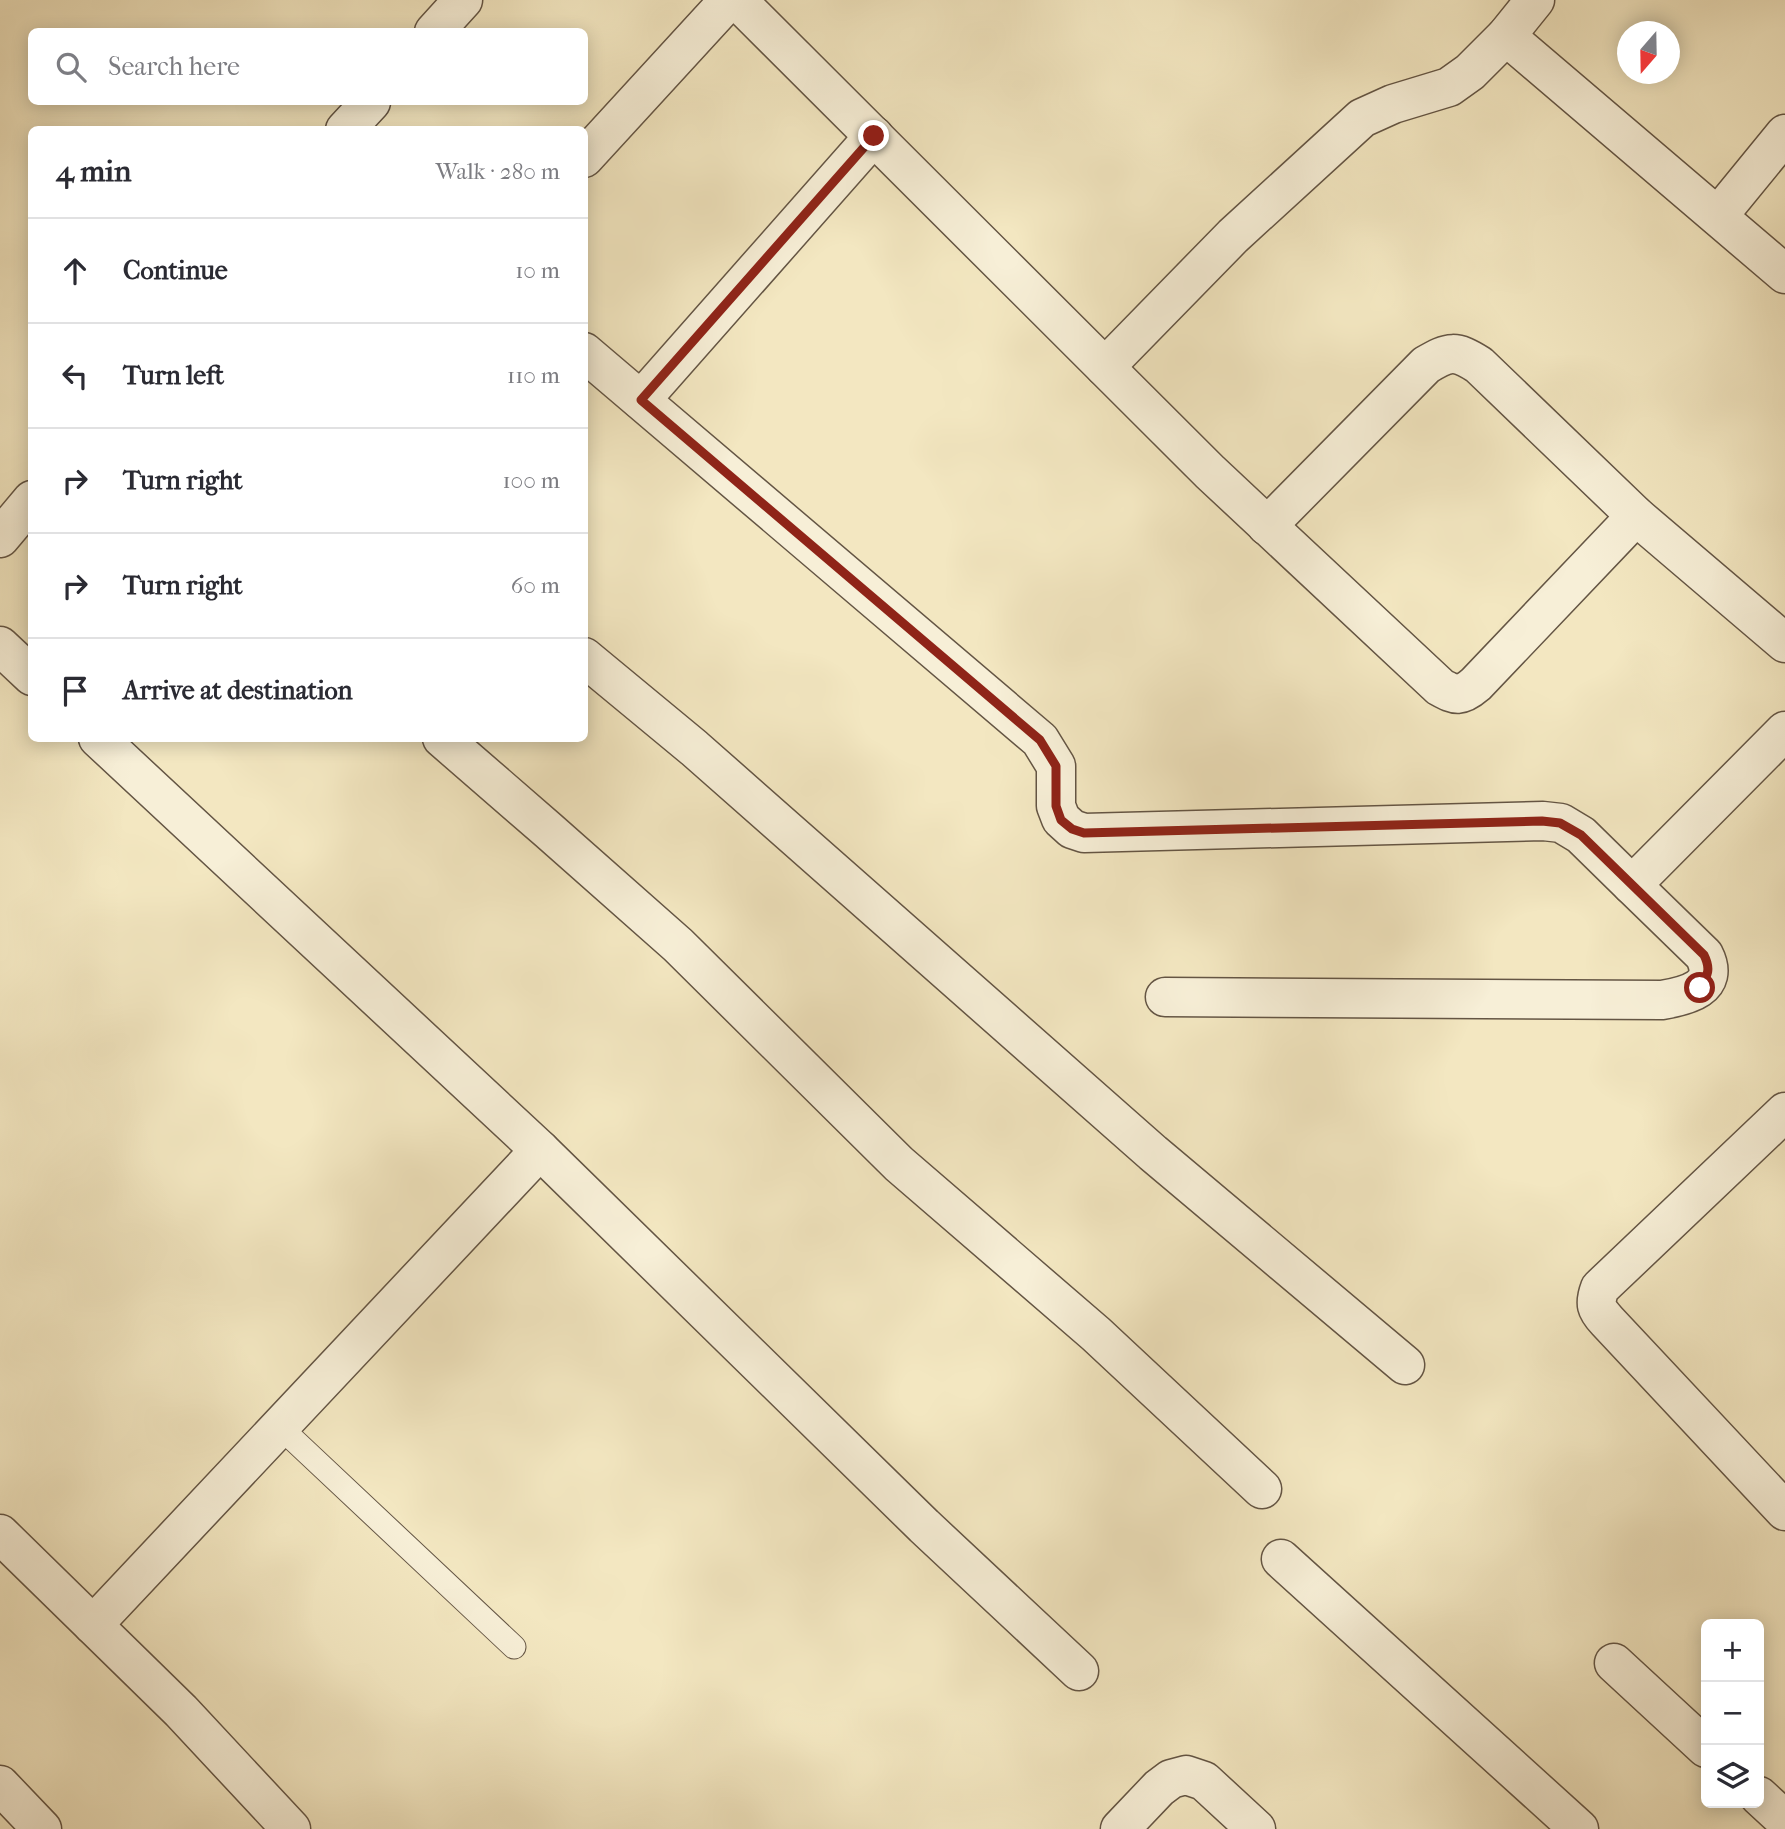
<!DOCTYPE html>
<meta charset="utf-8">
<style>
:root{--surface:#fff;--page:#f7f7f7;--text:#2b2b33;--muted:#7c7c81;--line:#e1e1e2}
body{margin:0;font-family:"IM FELL French Canon",serif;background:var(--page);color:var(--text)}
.controls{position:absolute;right:21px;bottom:21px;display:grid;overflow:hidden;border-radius:10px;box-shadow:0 4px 18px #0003}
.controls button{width:63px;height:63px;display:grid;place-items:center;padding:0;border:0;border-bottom:2px solid var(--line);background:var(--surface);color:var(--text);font:35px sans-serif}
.compass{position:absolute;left:1617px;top:21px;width:63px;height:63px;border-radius:50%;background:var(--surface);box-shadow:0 4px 18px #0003;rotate:200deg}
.stop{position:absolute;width:21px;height:21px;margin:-16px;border:5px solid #8f2418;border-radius:50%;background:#fff}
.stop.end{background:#8f2418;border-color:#fff;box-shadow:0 2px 7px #0008}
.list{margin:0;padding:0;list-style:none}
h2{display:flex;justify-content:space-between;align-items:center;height:91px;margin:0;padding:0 28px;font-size:30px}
h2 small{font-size:23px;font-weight:400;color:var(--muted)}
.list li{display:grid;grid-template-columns:46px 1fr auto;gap:21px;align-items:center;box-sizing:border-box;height:105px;padding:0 28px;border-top:2px solid var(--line)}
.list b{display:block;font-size:26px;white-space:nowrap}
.list em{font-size:23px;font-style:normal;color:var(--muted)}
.icon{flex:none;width:38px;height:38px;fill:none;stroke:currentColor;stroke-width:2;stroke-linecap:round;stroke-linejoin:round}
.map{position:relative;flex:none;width:1785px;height:1829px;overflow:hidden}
.search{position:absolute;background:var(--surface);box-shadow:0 4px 18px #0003;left:28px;top:28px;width:560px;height:77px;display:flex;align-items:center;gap:18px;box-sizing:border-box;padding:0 24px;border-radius:10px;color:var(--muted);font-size:26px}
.panel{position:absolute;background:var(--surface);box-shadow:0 4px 18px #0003;left:28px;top:126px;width:560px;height:616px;border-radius:10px}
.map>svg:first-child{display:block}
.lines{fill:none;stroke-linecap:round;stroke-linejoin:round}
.lane-casing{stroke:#645544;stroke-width:25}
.street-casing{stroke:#645544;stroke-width:41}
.lane{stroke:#f7efd7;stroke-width:23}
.street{stroke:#f7efd7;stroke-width:38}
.route{stroke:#8f2418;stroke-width:9}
</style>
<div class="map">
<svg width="1785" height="1829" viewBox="0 0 1785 1829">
<rect width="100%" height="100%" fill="#f3e7c1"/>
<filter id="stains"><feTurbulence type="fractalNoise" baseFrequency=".00286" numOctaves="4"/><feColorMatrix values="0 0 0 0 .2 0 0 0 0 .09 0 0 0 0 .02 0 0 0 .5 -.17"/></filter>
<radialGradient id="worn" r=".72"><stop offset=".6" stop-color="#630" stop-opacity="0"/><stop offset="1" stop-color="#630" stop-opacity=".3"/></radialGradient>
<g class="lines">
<defs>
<polyline id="lane" points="280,1427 514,1647"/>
<g id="street">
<path d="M 737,0 L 1210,472 L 1440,687 C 1456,696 1461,697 1476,684 L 1636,516"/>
<polyline points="434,32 463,0"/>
<polyline points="1506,36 1785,274"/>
<polyline points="345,130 371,102"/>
<polyline points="584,158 729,0"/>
<polyline points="1718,216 1785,134"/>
<polyline points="584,352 1040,740 1056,766 1056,806 1061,819 1072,829 1084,833 1543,821 1561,823 1581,835 1632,885 1785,731"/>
<polyline points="1105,367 1233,236 1362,118 1393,104 1449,87 1470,72 1506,36 1535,0"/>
<polyline points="641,400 874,136"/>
<path d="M 1267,526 L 1426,365 C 1450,351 1455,350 1479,365 L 1636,516 L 1785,643"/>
<polyline points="0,538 32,500"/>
<polyline points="0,646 32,676"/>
<polyline points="584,657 694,748 1153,1153 1405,1365"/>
<polyline points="98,738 540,1150 924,1526 1079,1671"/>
<polyline points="442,738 548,830 678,945 899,1164 1096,1334 1262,1489"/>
<path d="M 1165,997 L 1662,1000 C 1686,996 1721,988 1704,955 L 1632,885"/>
<path d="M 1785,1112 L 1600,1288 C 1594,1304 1596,1309 1607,1321 L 1785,1511"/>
<polyline points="0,1534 181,1711 291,1829"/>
<polyline points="1281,1559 1579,1829"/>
<polyline points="93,1625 540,1150"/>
<polyline points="1614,1663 1706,1748"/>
<polyline points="0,1785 42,1829"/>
<polyline points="1759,1796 1785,1820"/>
<polyline points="1120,1829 1159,1788 1171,1779 1186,1775 1204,1781 1256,1829"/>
</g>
</defs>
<use href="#lane" class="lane-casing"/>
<use href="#street" class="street-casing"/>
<use href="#lane" class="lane"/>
<use href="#street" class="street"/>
</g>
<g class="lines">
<path class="route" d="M 874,136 L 641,400 L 1040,740 L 1056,766 L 1056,806 L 1061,820 L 1072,829 L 1084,833 L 1542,821 L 1560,823 L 1581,835 L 1704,955 C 1711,969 1708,975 1700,988"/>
</g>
<rect width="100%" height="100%" filter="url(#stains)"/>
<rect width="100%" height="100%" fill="url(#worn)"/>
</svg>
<div class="controls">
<button>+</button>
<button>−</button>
<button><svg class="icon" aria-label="layers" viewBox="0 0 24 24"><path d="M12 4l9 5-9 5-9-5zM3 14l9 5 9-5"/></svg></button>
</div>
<svg class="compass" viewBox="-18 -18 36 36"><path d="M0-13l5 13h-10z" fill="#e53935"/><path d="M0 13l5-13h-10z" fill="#7c7c81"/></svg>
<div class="stop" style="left:1700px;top:988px"></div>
<div class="stop end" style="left:874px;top:136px"></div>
<div class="search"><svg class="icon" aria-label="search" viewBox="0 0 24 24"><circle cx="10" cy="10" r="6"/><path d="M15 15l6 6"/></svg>Search here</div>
<section class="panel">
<h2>4 min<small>Walk · 280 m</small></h2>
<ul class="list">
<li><svg class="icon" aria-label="ahead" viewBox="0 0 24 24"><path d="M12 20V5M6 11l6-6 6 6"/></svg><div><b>Continue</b></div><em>10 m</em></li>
<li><svg class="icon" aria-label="left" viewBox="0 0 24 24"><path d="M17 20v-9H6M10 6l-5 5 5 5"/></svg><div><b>Turn left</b></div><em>110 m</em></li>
<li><svg class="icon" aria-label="right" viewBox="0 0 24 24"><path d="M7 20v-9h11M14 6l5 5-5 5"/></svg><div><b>Turn right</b></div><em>100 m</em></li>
<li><svg class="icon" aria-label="right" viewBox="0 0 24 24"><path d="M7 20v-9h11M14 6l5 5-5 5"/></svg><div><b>Turn right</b></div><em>60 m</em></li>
<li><svg class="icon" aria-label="arrive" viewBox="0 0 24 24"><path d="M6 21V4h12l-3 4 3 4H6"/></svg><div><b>Arrive at destination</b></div></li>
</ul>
</section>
</div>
